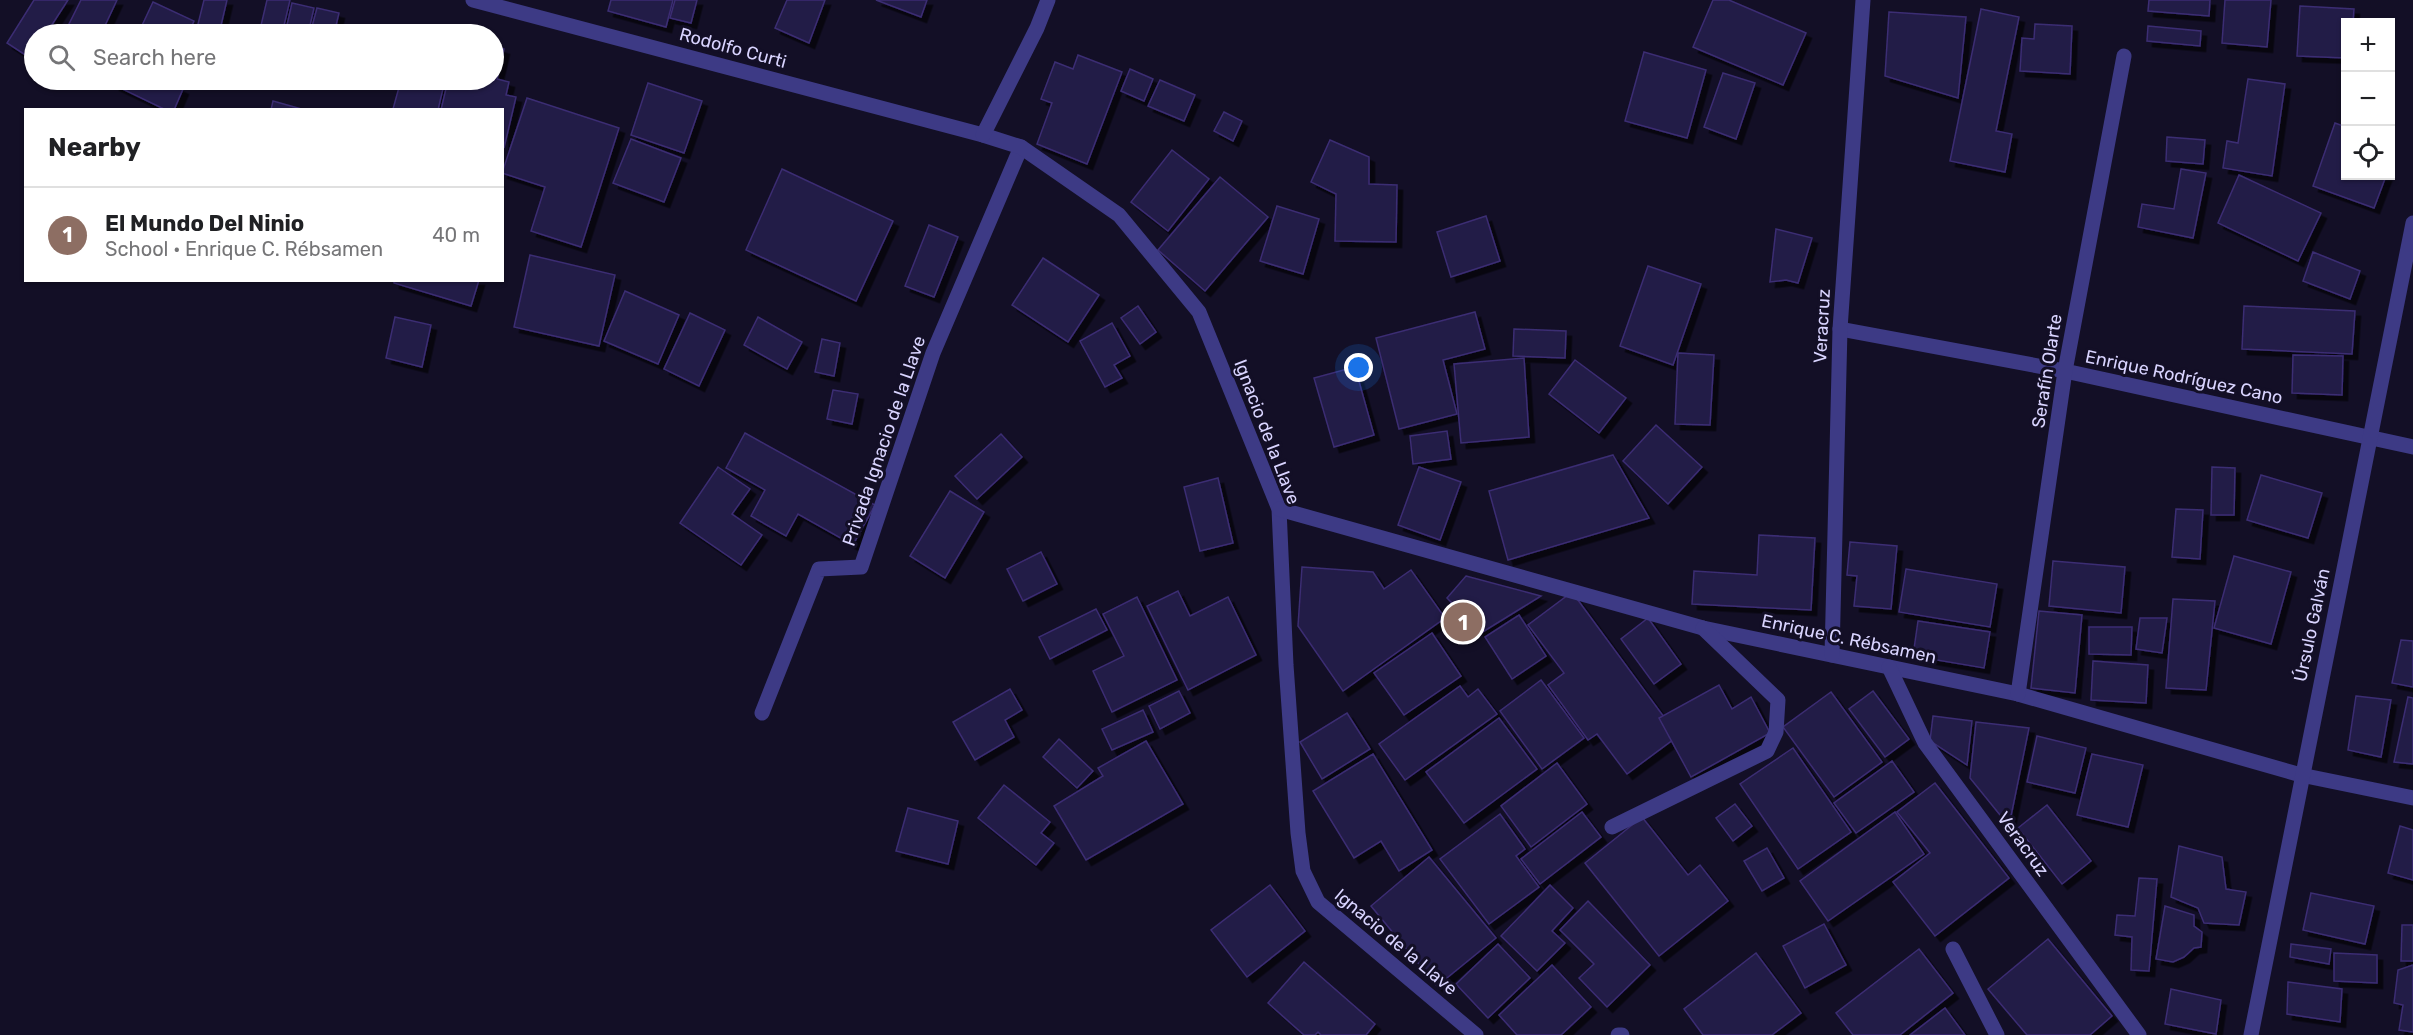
<!DOCTYPE html>
<meta charset="utf-8">
<style>
:root{--surface:#fff;--page:#f6f6f6;--text:#202124;--muted:#757577;--line:#e0e0e0;--accent:#b45309}
body{margin:0;font-family:Rubik,sans-serif;background:var(--page);color:var(--text)}
.controls{position:absolute;right:18px;top:18px;display:grid;overflow:hidden;border-radius:0px;box-shadow:0 2px 4px #0004}
.controls button{width:54px;height:54px;display:grid;place-items:center;padding:0;border:0;border-bottom:2px solid var(--line);background:var(--surface);color:var(--text);font:30px sans-serif}
.you{position:absolute;left:1359px;top:368px;width:21px;height:21px;margin:-15px;border:4px solid #fff;border-radius:50%;background:#1a73e8;box-shadow:0 0 0 9px #1a73e833}
.badge{display:grid;place-items:center;width:39px;height:39px;border-radius:50%;background:var(--accent);color:#fff;font-size:20px;font-weight:700}
.pin{position:absolute;translate:-50% -50%;border:3px solid #fff;box-shadow:0 2px 6px #0006}
.list{margin:0;padding:0;list-style:none}
h2{display:flex;justify-content:space-between;align-items:center;height:78px;margin:0;padding:0 24px;font-size:26px}
h2 small{font-size:20px;font-weight:400;color:var(--muted)}
.list li{display:grid;grid-template-columns:39px 1fr auto;gap:18px;align-items:center;box-sizing:border-box;height:96px;padding:0 24px;border-top:2px solid var(--line)}
.list b{display:block;font-size:22px;white-space:nowrap}
.list p{margin:0;font-size:20px;white-space:nowrap;color:var(--muted)}
.list em{font-size:20px;font-style:normal;color:var(--muted)}
.icon{flex:none;width:33px;height:33px;fill:none;stroke:currentColor;stroke-width:2;stroke-linecap:round;stroke-linejoin:round}
.map{position:relative;flex:none;width:2413px;height:1035px;overflow:hidden}
.search{position:absolute;background:var(--surface);box-shadow:0 2px 4px #0004;left:24px;top:24px;width:480px;height:66px;display:flex;align-items:center;gap:15px;box-sizing:border-box;padding:0 21px;border-radius:33px;color:var(--muted);font-size:22px}
.panel{position:absolute;background:var(--surface);box-shadow:0 2px 4px #0004;left:24px;top:108px;width:480px;height:174px;border-radius:0px}
.map>svg:first-child{display:block}
.building{fill:#241b47;stroke:#3b2d73;stroke-width:1.5;filter:url(#shadow)}
.lines{fill:none;stroke-linecap:round;stroke-linejoin:round}
.service{stroke:#3d3a85;stroke-width:15}
.minor{stroke:#3d3a85;stroke-width:15}
.labels{text-anchor:middle;stroke-width:6;stroke-linejoin:round;paint-order:stroke}
.street-label{font-size:18px;fill:#d9d4ff;stroke:#130f26}
</style>
<div class="map">
<svg width="2413" height="1035" viewBox="0 0 2413 1035">
<defs>
<filter id="shadow"><feDropShadow dx="5.5" dy="5.5" stdDeviation="0" flood-color="#0009"/></filter>
</defs>
<rect width="100%" height="100%" fill="#130f26"/>
<g class="building">
<polygon points="34,0 68,0 46,34 34,34 34,52 30,58 7,43"/>
<polygon points="81,0 117,0 101,34 79,34 67,28"/>
<polygon points="204,0 227,0 219,34 196,32"/>
<polygon points="267,0 290,0 282,34 259,34"/>
<polygon points="611,0 673,0 666,27 608,11"/>
<polygon points="675,0 697,0 691,23 670,18"/>
<polygon points="787,0 825,0 809,43 775,28"/>
<polygon points="876,0 927,0 921,17"/>
<polygon points="1713,0 1729,0 1806,33 1783,85 1693,47"/>
<polygon points="2149,0 2210,0 2209,16 2148,11"/>
<polygon points="2225,0 2271,0 2267,47 2222,43"/>
<polygon points="153,2 194,21 188,34 138,34"/>
<polygon points="292,3 314,8 308,34 285,34"/>
<polygon points="2300,6 2354,9 2353,22 2346,22 2346,58 2297,56"/>
<polygon points="317,8 339,13 334,34 310,34"/>
<polygon points="1981,9 2019,17 1996,131 2012,134 2005,172 1950,161"/>
<polygon points="1889,12 1966,17 1958,98 1885,76"/>
<polygon points="2035,24 2072,26 2070,74 2020,71 2022,38 2034,39"/>
<polygon points="2148,26 2201,31 2200,46 2147,41"/>
<polygon points="413,28 438,34 411,34"/>
<polygon points="494,46 504,49 497,79 509,82 506,95 516,97 504,148 502,110 441,110 448,80 494,80"/>
<polygon points="1644,52 1706,70 1687,138 1625,121"/>
<polygon points="1078,55 1122,72 1087,164 1037,144 1052,103 1041,99 1055,62 1073,69"/>
<polygon points="1130,69 1153,79 1144,101 1121,91"/>
<polygon points="1723,73 1755,83 1736,139 1704,127"/>
<polygon points="2248,79 2285,84 2272,176 2223,168 2227,141 2238,143"/>
<polygon points="116,80 167,80 166,81 183,89 174,110 166,110 114,85"/>
<polygon points="401,80 445,80 438,110 393,109"/>
<polygon points="1160,80 1195,95 1184,121 1148,106"/>
<polygon points="648,83 702,101 684,153 631,135"/>
<polygon points="527,98 619,128 581,247 531,231 545,187 502,173"/>
<polygon points="273,101 305,110 271,110"/>
<polygon points="1224,112 1242,121 1233,141 1214,131"/>
<polygon points="2335,123 2346,127 2346,176 2386,176 2374,208 2313,186"/>
<polygon points="2167,137 2205,140 2203,164 2166,161"/>
<polygon points="631,139 681,158 664,202 613,183"/>
<polygon points="1330,140 1369,157 1369,184 1397,185 1396,242 1335,241 1336,194 1311,182"/>
<polygon points="1172,150 1209,179 1168,231 1131,202"/>
<polygon points="782,169 893,221 856,301 746,250"/>
<polygon points="2181,169 2206,173 2193,238 2138,227 2142,204 2174,209"/>
<polygon points="2239,175 2321,213 2298,261 2218,223"/>
<polygon points="1220,177 1268,217 1205,291 1158,250"/>
<polygon points="1277,206 1319,219 1303,274 1260,261"/>
<polygon points="1486,216 1500,261 1451,277 1437,232"/>
<polygon points="929,225 958,237 934,297 905,286"/>
<polygon points="1776,229 1812,238 1798,283 1786,280 1770,282"/>
<polygon points="2313,252 2360,271 2350,299 2303,281"/>
<polygon points="530,255 615,275 599,346 514,327"/>
<polygon points="1043,258 1099,295 1068,342 1012,305"/>
<polygon points="1648,266 1701,284 1673,365 1620,346"/>
<polygon points="394,280 479,280 471,306 394,283"/>
<polygon points="625,291 679,315 658,364 604,341"/>
<polygon points="1138,306 1156,332 1140,344 1121,318"/>
<polygon points="2244,306 2355,311 2352,354 2242,349"/>
<polygon points="1475,312 1485,349 1443,360 1457,414 1399,429 1376,338"/>
<polygon points="690,313 725,330 699,386 664,369"/>
<polygon points="395,317 431,325 422,367 386,358"/>
<polygon points="758,317 802,342 787,369 744,345"/>
<polygon points="1112,323 1130,356 1114,365 1122,378 1105,387 1080,341"/>
<polygon points="1514,329 1566,331 1565,358 1513,356"/>
<polygon points="822,339 840,343 834,376 815,372"/>
<polygon points="1678,353 1714,355 1710,425 1675,424"/>
<polygon points="2293,355 2343,356 2342,395 2292,393"/>
<polygon points="1524,358 1529,437 1461,443 1454,364"/>
<polygon points="1575,360 1626,398 1599,433 1549,394"/>
<polygon points="1355,367 1374,435 1334,447 1314,378"/>
<polygon points="833,390 858,394 852,424 827,419"/>
<polygon points="1656,425 1702,467 1668,504 1623,461"/>
<polygon points="1447,431 1451,459 1413,464 1410,436"/>
<polygon points="745,433 875,505 853,545 798,514 786,536 751,516 765,490 726,468"/>
<polygon points="1001,434 1022,457 977,499 955,476"/>
<polygon points="1613,455 1649,518 1508,560 1489,491"/>
<polygon points="718,467 750,489 732,514 762,535 741,565 680,523"/>
<polygon points="1419,467 1461,482 1440,540 1398,525"/>
<polygon points="2212,467 2235,468 2234,515 2211,515"/>
<polygon points="2261,475 2322,493 2308,538 2247,520"/>
<polygon points="1218,478 1233,543 1200,551 1184,487"/>
<polygon points="950,491 984,512 945,578 910,556"/>
<polygon points="2176,509 2203,510 2200,559 2172,557"/>
<polygon points="1759,535 1815,538 1811,610 1692,604 1694,571 1757,575"/>
<polygon points="1850,542 1897,546 1891,609 1854,606 1857,576 1847,575"/>
<polygon points="1041,552 1057,584 1023,601 1007,569"/>
<polygon points="2234,556 2291,572 2271,644 2214,628"/>
<polygon points="2053,561 2125,567 2121,613 2049,606"/>
<polygon points="1302,567 1373,572 1384,589 1411,570 1445,618 1343,691 1298,626"/>
<polygon points="1906,569 1997,584 1990,627 1899,612"/>
<polygon points="1466,576 1541,596 1481,633 1447,598"/>
<polygon points="1178,591 1190,616 1228,597 1256,655 1188,690 1147,606"/>
<polygon points="1572,592 1678,736 1627,774 1597,734 1588,740 1548,685 1564,673 1528,625"/>
<polygon points="1137,597 1177,680 1112,712 1093,671 1124,656 1103,614"/>
<polygon points="2173,599 2215,601 2206,690 2166,688"/>
<polygon points="1096,609 1107,630 1050,659 1039,637"/>
<polygon points="2039,611 2082,615 2075,693 2031,688"/>
<polygon points="1519,615 1546,656 1512,679 1485,637"/>
<polygon points="1648,618 1681,664 1654,684 1621,639"/>
<polygon points="2140,618 2167,618 2162,653 2136,649"/>
<polygon points="1918,621 1990,632 1984,668 1913,656"/>
<polygon points="2089,627 2132,627 2131,655 2089,654"/>
<polygon points="1432,633 1461,676 1404,715 1374,673"/>
<polygon points="2401,640 2413,641 2413,687 2392,683"/>
<polygon points="2093,661 2148,665 2146,703 2091,700"/>
<polygon points="1541,680 1584,738 1542,769 1500,711"/>
<polygon points="1719,685 1732,709 1751,697 1770,733 1691,777 1659,718"/>
<polygon points="1460,686 1468,697 1478,689 1497,714 1405,780 1379,744"/>
<polygon points="1010,689 1022,710 1005,720 1014,737 975,760 953,722"/>
<polygon points="1179,691 1190,713 1160,729 1149,706"/>
<polygon points="1873,691 1909,739 1885,757 1849,709"/>
<polygon points="1831,692 1882,762 1834,797 1783,727"/>
<polygon points="2356,696 2391,700 2381,757 2348,750"/>
<polygon points="2408,697 2413,698 2413,764 2394,762"/>
<polygon points="1143,710 1153,732 1112,750 1102,729"/>
<polygon points="1347,713 1370,749 1322,779 1300,742"/>
<polygon points="1933,716 1972,721 1967,765 1930,741"/>
<polygon points="1499,718 1537,769 1464,823 1426,772"/>
<polygon points="1976,722 2029,728 2009,826 1970,778"/>
<polygon points="2037,736 2086,748 2075,793 2027,782"/>
<polygon points="1059,739 1093,771 1077,788 1043,757"/>
<polygon points="1146,741 1183,804 1086,860 1054,806 1103,776 1098,768"/>
<polygon points="1793,748 1851,832 1798,869 1740,784"/>
<polygon points="1373,754 1432,850 1399,871 1381,841 1354,858 1313,791"/>
<polygon points="2092,754 2143,765 2128,827 2077,815"/>
<polygon points="1892,761 1914,792 1856,833 1834,803"/>
<polygon points="1557,763 1587,804 1531,847 1501,806"/>
<polygon points="1935,783 2009,878 1935,936 1893,882 1930,853 1897,812"/>
<polygon points="1004,785 1050,822 1041,833 1054,843 1036,865 978,818"/>
<polygon points="1735,804 1752,826 1733,841 1716,818"/>
<polygon points="2047,805 2091,861 2062,884 2018,828"/>
<polygon points="908,808 958,821 948,864 896,851"/>
<polygon points="1582,812 1601,837 1540,884 1521,859"/>
<polygon points="1895,812 1924,854 1828,921 1800,881"/>
<polygon points="1500,814 1525,849 1516,856 1539,887 1489,924 1440,859"/>
<polygon points="1642,817 1688,875 1700,865 1728,901 1659,956 1585,863"/>
<polygon points="2400,826 2413,830 2413,880 2388,873"/>
<polygon points="2179,846 2222,857 2226,889 2246,892 2239,925 2204,923 2198,908 2171,897"/>
<polygon points="1767,848 1784,878 1762,891 1744,861"/>
<polygon points="1429,857 1496,938 1437,986 1371,906"/>
<polygon points="2139,878 2157,879 2149,971 2131,970 2132,937 2115,935 2117,915 2135,916"/>
<polygon points="1270,885 1305,931 1247,977 1211,930"/>
<polygon points="1550,885 1573,908 1552,931 1565,943 1537,971 1501,936"/>
<polygon points="2311,893 2374,906 2365,944 2303,930"/>
<polygon points="1588,901 1650,965 1607,1007 1579,978 1594,964 1560,930"/>
<polygon points="2165,906 2194,915 2194,926 2202,932 2201,947 2194,948 2184,957 2173,962 2156,959"/>
<polygon points="1824,924 1846,965 1805,988 1783,946"/>
<polygon points="2402,925 2413,925 2413,961 2401,961"/>
<polygon points="2048,939 2112,1016 2090,1035 2027,1035 1988,989"/>
<polygon points="1498,944 1530,978 1488,1018 1456,984"/>
<polygon points="2291,944 2331,949 2329,964 2290,957"/>
<polygon points="1919,949 1953,993 1900,1035 1853,1035 1836,1013"/>
<polygon points="1756,953 1801,1013 1772,1035 1703,1035 1684,1009"/>
<polygon points="2334,953 2377,955 2377,983 2334,981"/>
<polygon points="1304,962 1375,1024 1366,1035 1321,1035 1318,1032 1315,1035 1304,1035 1268,1003"/>
<polygon points="1552,965 1591,1007 1561,1035 1517,1035 1499,1015"/>
<polygon points="2413,965 2413,1032 2399,1030 2403,1005 2394,1003 2398,970"/>
<polygon points="2288,982 2342,989 2340,1022 2287,1014"/>
<polygon points="2171,989 2221,1000 2216,1034 2165,1024"/>
<polygon points="1945,1008 1965,1035 1910,1035"/>
</g>
<g class="lines">
<g class="service">
<polyline points="762,713 819,569 861,567 933,353 1021,147"/>
<polyline points="1953,949 1997,1035"/>
<polyline points="1618,1035 1622,1035"/>
</g>
<g class="minor">
<polyline points="473,0 983,135 1021,147 1119,215 1199,312 1279,509 1286,665 1298,833 1303,871 1318,902 1476,1035"/>
<polyline points="983,135 1037,28 1048,0"/>
<polyline points="1840,329 2065,371 2413,447"/>
<polyline points="1279,509 1703,628 2018,694 2301,775 2413,798"/>
<polyline points="1832,655 1840,329 1863,0"/>
<polyline points="1889,667 1925,743 2139,1035"/>
<polyline points="2018,694 2065,371 2124,56"/>
<polyline points="1612,827 1767,751 1776,732 1778,700 1703,628"/>
<polyline points="2251,1035 2413,223"/>
</g>
</g>
<g class="labels">
<g class="street-label">
<text transform="translate(733 48) rotate(15)" y="6">Rodolfo Curti</text>
<text transform="translate(1822 326) rotate(-87)" y="6">Veracruz</text>
<text transform="translate(2047 371) rotate(-81)" y="6">Serafín Olarte</text>
<text transform="translate(2184 377) rotate(12)" y="6">Enrique Rodríguez Cano</text>
<text transform="translate(1267 432) rotate(69)" y="6">Ignacio de la Llave</text>
<text transform="translate(884 441) rotate(-71)" y="6">Privada Ignacio de la Llave</text>
<text transform="translate(2312 625) rotate(-78)" y="6">Úrsulo Galván</text>
<text transform="translate(1849 639) rotate(12)" y="6">Enrique C. Rébsamen</text>
<text transform="translate(2023 844) rotate(54)" y="6">Veracruz</text>
<text transform="translate(1396 942) rotate(40)" y="6">Ignacio de la Llave</text>
</g>
</g>
</svg>
<div class="controls">
<button>+</button>
<button>−</button>
<button><svg class="icon" aria-label="locate" viewBox="0 0 24 24"><circle cx="12" cy="12" r="6"/><path d="M12 2v4M12 18v4M2 12h4M18 12h4"/></svg></button>
</div>
<div class="you"></div>
<div class="pin badge" style="left:1463px;top:622px;background:#8d6e63">1</div>
<div class="search"><svg class="icon" aria-label="search" viewBox="0 0 24 24"><circle cx="10" cy="10" r="6"/><path d="M15 15l6 6"/></svg>Search here</div>
<section class="panel">
<h2>Nearby<small></small></h2>
<ul class="list">
<li><span class="badge" style="background:#8d6e63">1</span><div><b>El Mundo Del Ninio</b><p>School · Enrique C. Rébsamen</p></div><em>40 m</em></li>
</ul>
</section>
</div>
